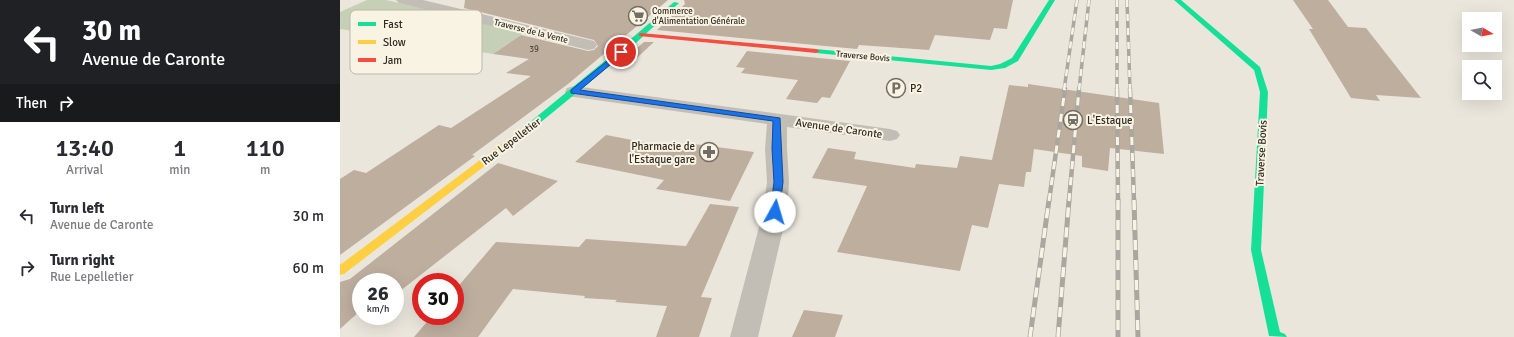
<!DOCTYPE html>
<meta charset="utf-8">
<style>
:root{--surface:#fff;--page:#f7f7f7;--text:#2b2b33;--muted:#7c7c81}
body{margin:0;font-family:Signika,sans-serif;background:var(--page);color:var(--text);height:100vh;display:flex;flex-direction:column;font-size:15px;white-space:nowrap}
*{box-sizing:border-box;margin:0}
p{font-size:13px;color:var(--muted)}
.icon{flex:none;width:22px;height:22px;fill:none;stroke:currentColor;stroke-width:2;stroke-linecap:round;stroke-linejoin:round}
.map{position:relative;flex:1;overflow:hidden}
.drawer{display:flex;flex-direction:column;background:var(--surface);width:340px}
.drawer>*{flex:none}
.hud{background:#202124;color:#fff;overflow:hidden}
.needle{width:26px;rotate:99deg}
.fabs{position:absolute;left:1122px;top:12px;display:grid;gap:8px}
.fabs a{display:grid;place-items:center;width:40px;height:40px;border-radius:0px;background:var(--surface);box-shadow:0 4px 16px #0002;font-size:20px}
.speed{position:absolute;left:12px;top:273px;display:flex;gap:8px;font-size:20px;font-weight:700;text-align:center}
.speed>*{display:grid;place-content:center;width:52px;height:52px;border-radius:50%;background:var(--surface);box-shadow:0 4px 16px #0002;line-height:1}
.speed small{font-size:10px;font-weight:400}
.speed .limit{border:6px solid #d22;background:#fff;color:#111}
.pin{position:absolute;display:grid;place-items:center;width:34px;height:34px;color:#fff;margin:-17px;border:2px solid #fff;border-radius:50%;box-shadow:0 1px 4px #0007}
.me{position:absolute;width:44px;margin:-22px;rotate:6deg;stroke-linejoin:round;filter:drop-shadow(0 0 3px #0008)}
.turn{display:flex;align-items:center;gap:14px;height:84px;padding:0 16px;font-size:18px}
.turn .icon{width:52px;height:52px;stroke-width:2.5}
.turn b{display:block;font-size:28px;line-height:34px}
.then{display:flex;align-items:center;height:38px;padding:0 16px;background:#0003;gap:8px;font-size:15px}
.eta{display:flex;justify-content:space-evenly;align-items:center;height:68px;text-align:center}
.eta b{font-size:24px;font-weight:600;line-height:28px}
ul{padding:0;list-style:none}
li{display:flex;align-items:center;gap:12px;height:52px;padding:0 16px}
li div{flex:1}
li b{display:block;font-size:15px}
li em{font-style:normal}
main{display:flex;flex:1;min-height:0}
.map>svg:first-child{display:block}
</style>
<main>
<section class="drawer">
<div class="hud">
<div class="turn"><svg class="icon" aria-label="left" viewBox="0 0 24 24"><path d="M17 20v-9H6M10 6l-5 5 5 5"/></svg><div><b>30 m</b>Avenue de Caronte</div></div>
<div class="then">Then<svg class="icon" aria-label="right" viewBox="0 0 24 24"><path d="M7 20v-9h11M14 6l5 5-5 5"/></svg></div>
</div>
<div class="eta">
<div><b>13:40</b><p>Arrival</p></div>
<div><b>1</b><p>min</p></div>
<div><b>110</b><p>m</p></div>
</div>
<ul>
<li><svg class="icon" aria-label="left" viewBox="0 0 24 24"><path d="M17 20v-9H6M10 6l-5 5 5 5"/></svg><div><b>Turn left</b><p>Avenue de Caronte</p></div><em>30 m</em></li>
<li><svg class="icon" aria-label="right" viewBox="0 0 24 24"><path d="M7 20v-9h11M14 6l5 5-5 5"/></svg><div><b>Turn right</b><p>Rue Lepelletier</p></div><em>60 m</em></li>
</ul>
</section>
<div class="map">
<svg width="1174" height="337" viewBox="0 0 1174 337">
<rect width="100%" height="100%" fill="#eae6dc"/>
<polygon fill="#c6d0b6" points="27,0 46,0 185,32 153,54 0,29 0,12"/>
<g fill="#bdae9e">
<polygon points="125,0 328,0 228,84 132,155 135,156 0,255 0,179 14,170 26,173 99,125 111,128 191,76 166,73 189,59 153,54 181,35 248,51 254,50 258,46 254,40 124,8"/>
<polygon points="344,0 673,0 667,29 654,28 650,40 595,35 589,50 519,45 517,49 317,30 345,4"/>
<polygon points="953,0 988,0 1008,27 1026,28 1081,98 1036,95 1040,101 1011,98 969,29 973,29"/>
<polygon points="304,42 314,42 288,66 278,64"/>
<polygon points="407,51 510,61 490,98 482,97 477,103 446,99 458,80 401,73 405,68 396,67"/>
<polygon points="688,84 819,103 824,154 770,148 768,171 742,167 742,156 694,149 691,172 686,172 684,187 659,184 648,228 632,225 620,271 497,252 527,186 472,178 488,148 516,152 514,159 575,168 576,164 617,168 620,156 652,160 669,85 688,87"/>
<polygon points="266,135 349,151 354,144 414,152 390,201 316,189 324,180 235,162"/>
<polygon points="158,163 218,181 173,216 166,208 55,295 55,278 51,282 21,282 21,310 0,329 0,282 10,279"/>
<polygon points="370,204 399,207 361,297 372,298 359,337 316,337 327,306 275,302 277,300 244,298 245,296 173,289 138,337 74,337 92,316 115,316 115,290 156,242 239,247 246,239 346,246"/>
<polygon points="464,310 503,315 495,337 452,337"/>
</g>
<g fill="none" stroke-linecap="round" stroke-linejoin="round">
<g fill="#c2beb6" fill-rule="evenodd">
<polygon points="56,0 83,0 254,41 257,45 254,49 248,50 59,3"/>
<polygon points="234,86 550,129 557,131 560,135 557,139 550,141 447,127 447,149 449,182 447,212 418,337 390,337 423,212 427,182 425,149 427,124 227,96 225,92 227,88"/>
</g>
<g fill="#16e098" fill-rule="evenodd">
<polygon points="709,0 715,0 678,61 665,68 651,70 476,53 472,51 476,49 651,66 660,64 672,58"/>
<polygon points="834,0 841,0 920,67 928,92 921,250 940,332 945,334 947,337 929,336 911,250 920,92 914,70"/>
<polygon points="334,2 339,3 284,54 190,131 184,131 183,129 184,127 278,50"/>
</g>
<polygon fill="#ffcf43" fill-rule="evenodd" points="187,126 190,127 191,129 190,131 4,274 0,275 0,265 184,127"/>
<polygon fill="#f24e42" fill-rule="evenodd" points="301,33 476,49 480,51 476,53 299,36 299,34"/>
<g stroke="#aaa6a0" stroke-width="3.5">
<g id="rail-far2">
<polyline points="777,0 777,90"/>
<polyline points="787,0 790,90"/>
<polyline points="724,90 737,0"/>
<polyline points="739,90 749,0"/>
</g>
</g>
<g stroke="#aaa6a0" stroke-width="4.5">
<g id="rail-far1">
<polyline points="777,89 778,201"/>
<polyline points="790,89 794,201"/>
<polyline points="709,201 725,89"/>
<polyline points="729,201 739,89"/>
</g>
</g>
<g stroke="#aaa6a0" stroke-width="5">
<g id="rail">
<polyline points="778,200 778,337"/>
<polyline points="794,200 798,337"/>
<polyline points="690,337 709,200"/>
<polyline points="718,337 729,200"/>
</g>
</g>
<use href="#rail-far2" stroke="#f8f3e2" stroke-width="2.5" stroke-dasharray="7" stroke-linecap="butt"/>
<use href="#rail-far1" stroke="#f8f3e2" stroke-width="3" stroke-dasharray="8" stroke-linecap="butt"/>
<use href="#rail" stroke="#f8f3e2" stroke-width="3.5" stroke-dasharray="10" stroke-linecap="butt"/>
</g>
<polygon fill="#1a73e8" stroke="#114b97" points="281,50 283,51 283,54 240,90 440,118 443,182 439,214 435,215 430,212 434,182 432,149 433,121 231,93 231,90"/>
<defs>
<g id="supermarket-ring" transform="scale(1)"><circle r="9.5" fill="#f8f3e2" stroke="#726d65" stroke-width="1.5"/><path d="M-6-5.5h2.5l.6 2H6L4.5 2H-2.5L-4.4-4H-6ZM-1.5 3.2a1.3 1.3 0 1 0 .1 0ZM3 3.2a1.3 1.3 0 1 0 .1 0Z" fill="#726d65"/></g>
<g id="parking-ring" transform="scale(1)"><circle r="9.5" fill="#f8f3e2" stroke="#726d65" stroke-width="1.5"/><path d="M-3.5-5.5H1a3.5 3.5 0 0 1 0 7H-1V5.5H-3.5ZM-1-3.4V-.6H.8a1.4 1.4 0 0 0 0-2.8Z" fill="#726d65"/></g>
<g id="station-ring" transform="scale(1)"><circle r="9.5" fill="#f8f3e2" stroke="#726d65" stroke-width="1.5"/><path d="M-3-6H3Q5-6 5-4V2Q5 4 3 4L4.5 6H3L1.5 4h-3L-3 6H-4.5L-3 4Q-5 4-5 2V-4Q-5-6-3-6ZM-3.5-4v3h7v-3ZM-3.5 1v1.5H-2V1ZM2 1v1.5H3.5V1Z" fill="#726d65"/></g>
<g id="pharmacy-ring" transform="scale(1)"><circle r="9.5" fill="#f8f3e2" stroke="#726d65" stroke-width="1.5"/><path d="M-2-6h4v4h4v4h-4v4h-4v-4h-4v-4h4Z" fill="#726d65"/></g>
</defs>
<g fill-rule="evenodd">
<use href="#supermarket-ring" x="298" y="16"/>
<use href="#parking-ring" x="556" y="88"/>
<use href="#station-ring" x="733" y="120"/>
<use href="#pharmacy-ring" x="369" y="152"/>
</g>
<g text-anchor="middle" stroke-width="4" stroke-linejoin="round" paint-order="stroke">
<g font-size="9" fill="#322c25" stroke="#f8f3e2" text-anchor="start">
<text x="312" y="14">Commerce<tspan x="312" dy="10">d'Alimentation Générale</tspan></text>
</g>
<g font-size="9" fill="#322c25" stroke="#f8f3e2">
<text transform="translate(191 31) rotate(14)" y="3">Traverse de la Vente</text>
<text transform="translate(523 56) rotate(5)" y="3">Traverse Bovis</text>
</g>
<g font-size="9" fill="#554c43">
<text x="194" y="52">39</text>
</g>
<g font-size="11" fill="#322c25" stroke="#f8f3e2" text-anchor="start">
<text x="570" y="92">P2</text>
<text x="747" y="124">L'Estaque</text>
<text x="355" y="150" text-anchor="end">Pharmacie de<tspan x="355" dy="13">l'Estaque gare</tspan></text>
</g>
<g font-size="11" fill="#322c25" stroke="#f8f3e2">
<text transform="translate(499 128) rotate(8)" y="4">Avenue de Caronte</text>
<text transform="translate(171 141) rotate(-37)" y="4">Rue Lepelletier</text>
<text transform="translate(921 153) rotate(-87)" y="4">Traverse Bovis</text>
</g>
</g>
<rect x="10" y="10" width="132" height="64" rx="6" fill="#f8f3e2" stroke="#bdb7a9" stroke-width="1"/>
<rect x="18" y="22" width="18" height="4" fill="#16e098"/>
<rect x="18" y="40" width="18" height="4" fill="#ffcf43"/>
<rect x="18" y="58" width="18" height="4" fill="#f24e42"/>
<g font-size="11" fill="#322c25">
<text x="43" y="28">Fast</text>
<text x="43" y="46">Slow</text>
<text x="43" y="64">Jam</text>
</g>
</svg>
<div class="fabs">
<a><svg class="needle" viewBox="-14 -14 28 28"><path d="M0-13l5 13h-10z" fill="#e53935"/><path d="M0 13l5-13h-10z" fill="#7c7c81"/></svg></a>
<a><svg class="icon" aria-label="search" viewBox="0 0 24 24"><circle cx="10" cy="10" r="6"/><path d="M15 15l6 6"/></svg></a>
</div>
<div class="speed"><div>26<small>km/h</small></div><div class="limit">30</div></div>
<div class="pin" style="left:281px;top:52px;background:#d93025"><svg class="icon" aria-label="arrive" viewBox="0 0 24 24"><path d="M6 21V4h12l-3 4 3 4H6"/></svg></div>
<svg class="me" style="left:435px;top:212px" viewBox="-20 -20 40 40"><circle r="19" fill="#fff"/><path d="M0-13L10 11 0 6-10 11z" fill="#1a73e8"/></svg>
</div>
</main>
